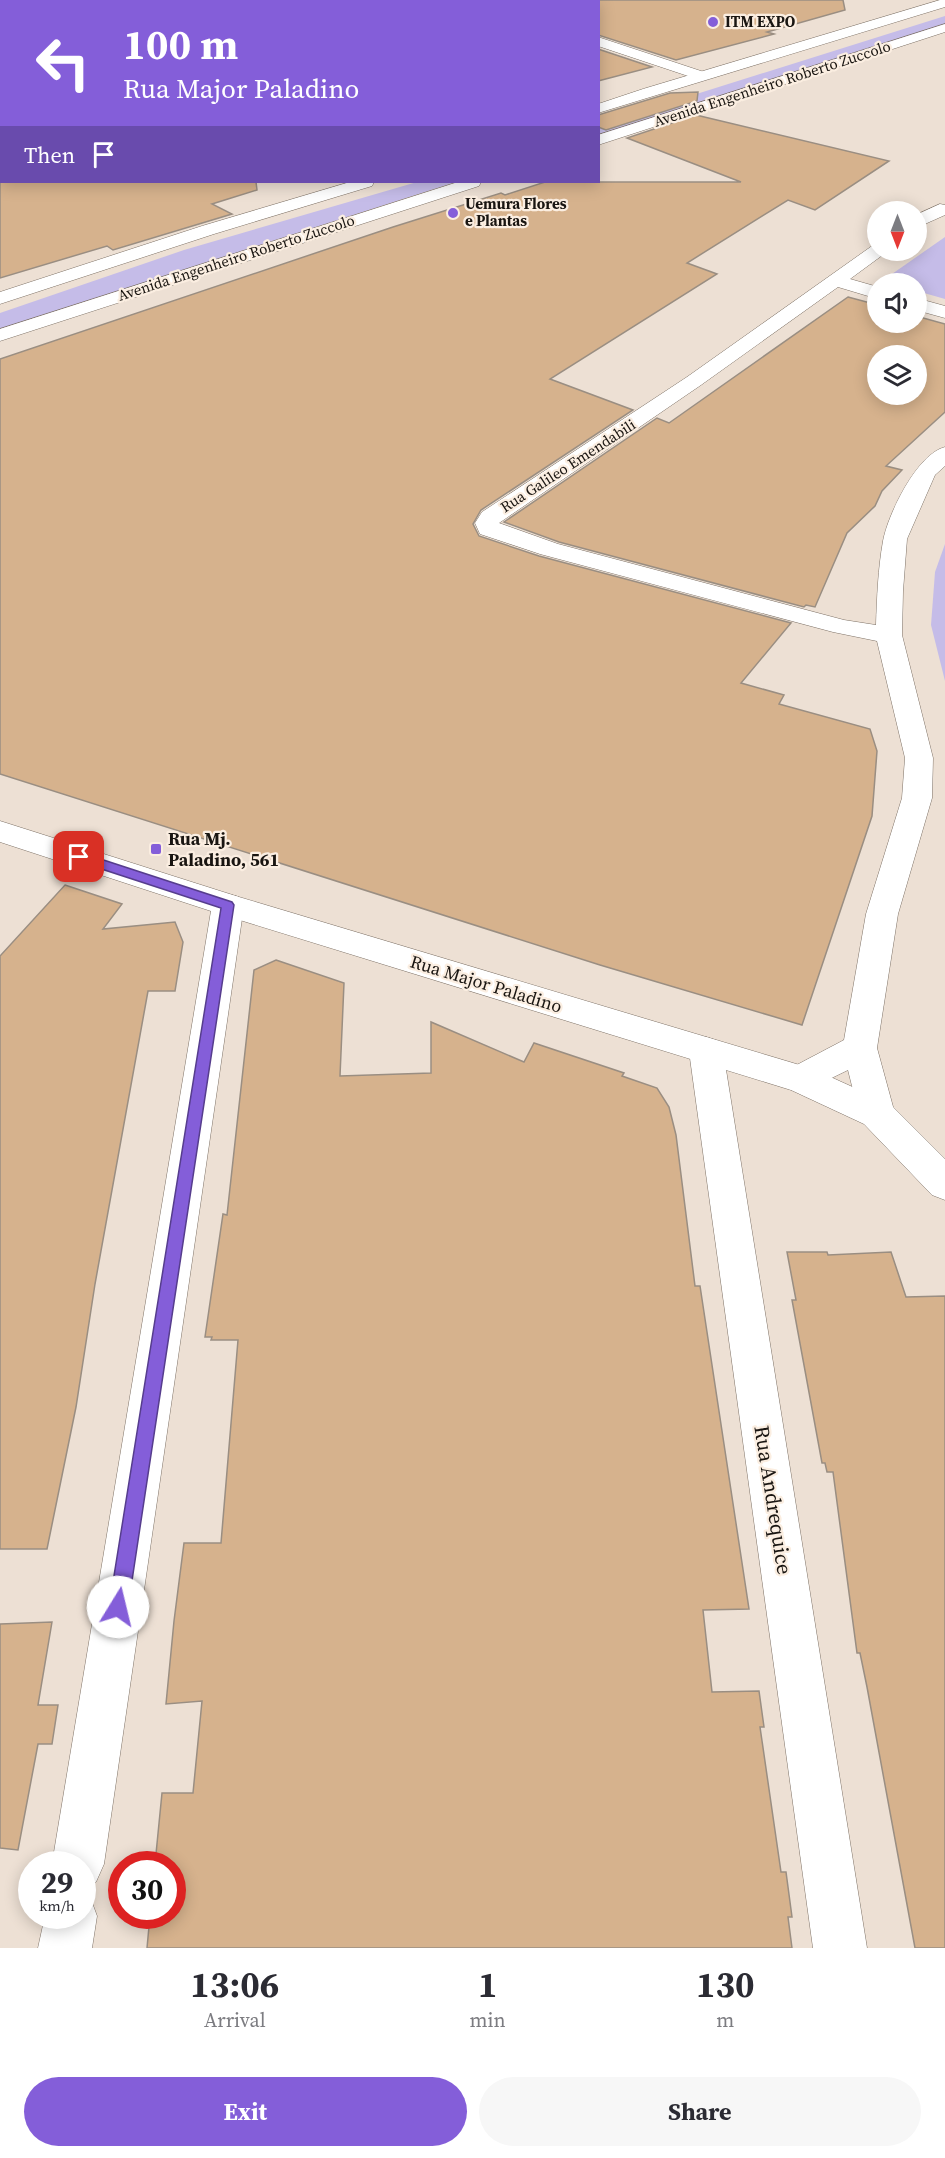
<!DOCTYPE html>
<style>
:root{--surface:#fff;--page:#f7f7f7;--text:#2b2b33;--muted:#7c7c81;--accent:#845ed9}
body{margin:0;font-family:"Source Serif 4",serif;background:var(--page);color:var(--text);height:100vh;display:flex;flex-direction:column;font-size:22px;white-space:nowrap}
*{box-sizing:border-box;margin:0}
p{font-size:20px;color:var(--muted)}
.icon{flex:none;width:33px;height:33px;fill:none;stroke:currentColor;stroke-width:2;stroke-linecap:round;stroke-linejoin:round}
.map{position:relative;height:1948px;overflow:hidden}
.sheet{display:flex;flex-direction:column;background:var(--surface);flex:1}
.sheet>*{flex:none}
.guide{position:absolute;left:0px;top:0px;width:600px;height:183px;box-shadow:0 3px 15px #0003;background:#845ed9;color:#fff;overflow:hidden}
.needle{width:39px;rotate:180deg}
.fabs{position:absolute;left:867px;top:201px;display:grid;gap:12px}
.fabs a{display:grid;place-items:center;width:60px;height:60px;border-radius:50%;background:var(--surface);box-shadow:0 3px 15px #0003;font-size:30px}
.speed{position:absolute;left:18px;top:1851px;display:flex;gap:12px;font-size:30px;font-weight:700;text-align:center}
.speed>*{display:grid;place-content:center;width:78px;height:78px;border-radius:50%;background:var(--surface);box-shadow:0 3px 15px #0003;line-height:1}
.speed small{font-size:15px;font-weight:400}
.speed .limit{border:9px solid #d22;background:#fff;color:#111}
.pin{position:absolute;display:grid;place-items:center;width:51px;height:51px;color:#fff;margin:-26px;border-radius:12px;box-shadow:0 3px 9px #0006}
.me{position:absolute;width:66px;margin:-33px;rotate:9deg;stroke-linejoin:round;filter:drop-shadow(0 0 4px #0008)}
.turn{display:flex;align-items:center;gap:21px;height:126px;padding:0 24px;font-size:27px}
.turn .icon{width:78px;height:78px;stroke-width:2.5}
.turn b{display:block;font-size:42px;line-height:51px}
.then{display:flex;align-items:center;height:57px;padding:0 24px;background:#0003;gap:12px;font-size:22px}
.eta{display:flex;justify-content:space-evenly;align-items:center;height:102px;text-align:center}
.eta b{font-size:36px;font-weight:700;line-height:42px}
.action{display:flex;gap:12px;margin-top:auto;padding:12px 24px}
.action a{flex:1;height:69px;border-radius:36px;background:var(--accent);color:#fff;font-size:24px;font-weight:700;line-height:69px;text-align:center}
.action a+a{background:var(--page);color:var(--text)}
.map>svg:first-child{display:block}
</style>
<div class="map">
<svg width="945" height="1948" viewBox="0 0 945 1948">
<rect width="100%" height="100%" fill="#ede0d4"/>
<g fill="#c5bce8">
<polygon points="945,16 945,25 599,136 598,125"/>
<polygon points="417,182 456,182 0,329 0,313 184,250"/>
<polygon points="945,237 945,299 917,291 916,284 890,283 882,281"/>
<polygon points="945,544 945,681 931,625 935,572"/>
</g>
<g fill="#d6b28d" stroke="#9a8e82" stroke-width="1.5" fill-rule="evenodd">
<polygon points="598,0 843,0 845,10 767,32 774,34 676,60 598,35"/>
<polygon points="598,49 652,67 598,81"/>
<polygon points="698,92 697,101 606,130 598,127 598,115 670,93"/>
<polygon points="696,115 889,161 815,210 788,200 687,263 717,274 550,379 633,410 481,510 473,524 479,536 539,556 791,623 741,683 784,695 779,704 870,729 877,751 872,816 802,1025 600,965 0,774 0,359 393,227 501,193 505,195 545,182 741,182 627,138"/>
<polygon points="0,182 256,182 257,190 212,204 232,214 113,250 107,246 0,278"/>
<path d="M848 297 878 305V322H916V316L945 324V412L886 466 902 470 882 491 875 506 847 533 815 607 806 605 804 607 559 542 504 522 657 418 669 423ZM878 356H916V394H878Z"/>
<polygon points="65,885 122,904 103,929 175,922 183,942 175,991 148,991 95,1284 76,1407 47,1549 0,1549 0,956"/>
<polygon points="276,960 344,983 340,1076 431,1073 431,1022 524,1062 534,1043 624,1073 622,1076 657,1088 669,1107 676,1135 695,1286 700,1286 749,1609 703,1610 712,1692 759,1691 764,1727 760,1727 781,1872 786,1872 792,1917 788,1917 792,1948 147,1948 150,1916 172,1916 172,1864 155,1864 162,1793 193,1793 202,1701 166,1704 174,1621 184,1543 221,1543 238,1340 211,1340 212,1337 205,1337 223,1214 227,1215 254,970"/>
<polygon points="787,1252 827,1252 828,1255 891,1252 906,1297 945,1296 945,1948 915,1948 867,1687 860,1653 857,1653 833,1472 827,1472 825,1463 822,1463 792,1300 796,1300"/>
<polygon points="52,1622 38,1705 58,1705 52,1744 38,1744 18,1850 0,1848 0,1624"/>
</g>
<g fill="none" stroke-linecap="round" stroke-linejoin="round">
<g stroke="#7e7267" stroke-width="1">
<g id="street">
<polygon points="156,0 174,0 155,2"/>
<polygon points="215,0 233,0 214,2"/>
<polygon points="472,0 487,0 488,2 473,2"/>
<polygon points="598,37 707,73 709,76 707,79 697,79 598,46"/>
<rect x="0" y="44" width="2" height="8"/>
<polygon points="940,204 945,205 945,215 916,228 916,215"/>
<path d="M878 245V250H887L884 254 850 279 878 287V299L838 287 701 385 499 523 558 544 844 620 876 625C877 597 878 569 883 541 888 514 917 454 945 447V466L935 475 907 539 903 591 902 635 933 758 932 798 898 914 877 1048 895 1114 890 1124 877 1129 864 1124 859 1114 848 1070 801 1093 789 1089 783 1079 789 1069 844 1040 866 914 902 798 905 758 877 641 833 632 540 554 480 534 475 523 482 512 687 377 872 246Z"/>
<polygon points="916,298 945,306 945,318 916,310"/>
<polygon points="228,894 239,897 244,905 104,1864 96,1882 82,1888 82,1864 52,1864 212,905 217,897"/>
<polygon points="706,1037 718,1041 723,1051 867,1948 813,1948 689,1051 694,1041"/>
<polygon points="82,1894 90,1897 97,1916 92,1948 38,1948 45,1916 82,1916"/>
</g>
</g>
<g stroke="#7e7267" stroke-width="1">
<g id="secondary">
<polygon points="940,0 945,0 945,7 598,113 598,104 643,89"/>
<polygon points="945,24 945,32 598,145 598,135"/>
<polygon points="350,182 374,182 372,186 214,234 0,304 0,292 202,226"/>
<polygon points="458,182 481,182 479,186 0,341 0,329"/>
<polygon points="0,821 239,897 813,1069 890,1104 945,1159 945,1200 932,1195 864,1124 791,1090 217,913 0,842"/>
</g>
</g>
<use href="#street" fill="#fff" fill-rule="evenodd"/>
<use href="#secondary" fill="#fff" fill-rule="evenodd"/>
</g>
<polygon fill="#845ed9" stroke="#563d8d" stroke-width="1.5" points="79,852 232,902 234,905 128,1607 125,1614 118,1617 112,1614 109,1607 221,908 74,860 72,857"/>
<g fill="#845ed9" stroke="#fbeee1" stroke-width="2">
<circle cx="713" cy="22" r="6"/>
<circle cx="453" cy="213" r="6"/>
<rect x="150" y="843" width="12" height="12" rx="3"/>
</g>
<g text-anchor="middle" stroke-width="4.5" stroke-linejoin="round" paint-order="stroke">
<g font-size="15" font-weight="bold" fill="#191511" stroke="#fbeee1" text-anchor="start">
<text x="725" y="27">ITM EXPO</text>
<text x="465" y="209">Uemura Flores<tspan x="465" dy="17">e Plantas</tspan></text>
</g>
<g font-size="15" fill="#191511" stroke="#fbeee1">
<text transform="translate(772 84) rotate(-18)" y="5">Avenida Engenheiro Roberto Zuccolo</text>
<text transform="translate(236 258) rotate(-18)" y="5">Avenida Engenheiro Roberto Zuccolo</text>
<text transform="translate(568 466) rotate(-33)" y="5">Rua Galileo Emendabili</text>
</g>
<g font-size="18" font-weight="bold" fill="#191511" stroke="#fbeee1" text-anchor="start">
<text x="168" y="845">Rua Mj.<tspan x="168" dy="21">Paladino, 561</tspan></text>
</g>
<g font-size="18" fill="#191511" stroke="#fbeee1">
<text transform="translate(486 984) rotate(17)" y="6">Rua Major Paladino</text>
</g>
<g font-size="21" fill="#191511" stroke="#fbeee1">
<text transform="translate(773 1500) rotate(81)" y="7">Rua Andrequice</text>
</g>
</g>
</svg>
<div class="fabs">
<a><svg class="needle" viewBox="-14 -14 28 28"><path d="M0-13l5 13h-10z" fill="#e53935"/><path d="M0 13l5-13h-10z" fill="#7c7c81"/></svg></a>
<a><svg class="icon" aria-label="sound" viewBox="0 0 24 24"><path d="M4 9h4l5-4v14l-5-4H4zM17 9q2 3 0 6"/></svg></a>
<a><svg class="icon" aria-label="layers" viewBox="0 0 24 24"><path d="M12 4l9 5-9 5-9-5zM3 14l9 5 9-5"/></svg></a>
</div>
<div class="speed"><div>29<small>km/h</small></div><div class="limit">30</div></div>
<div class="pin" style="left:79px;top:857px;background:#d93025"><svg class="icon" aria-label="arrive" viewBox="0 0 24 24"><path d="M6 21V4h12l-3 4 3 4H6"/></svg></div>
<svg class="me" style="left:118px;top:1607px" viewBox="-20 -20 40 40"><circle r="19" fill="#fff"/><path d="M0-13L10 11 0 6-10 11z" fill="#845ed9"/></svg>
<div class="guide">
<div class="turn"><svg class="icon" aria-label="left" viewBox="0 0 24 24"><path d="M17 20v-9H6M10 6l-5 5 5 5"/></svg><div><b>100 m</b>Rua Major Paladino</div></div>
<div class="then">Then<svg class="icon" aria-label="arrive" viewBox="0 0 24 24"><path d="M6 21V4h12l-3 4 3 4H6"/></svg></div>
</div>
</div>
<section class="sheet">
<div class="eta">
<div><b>13:06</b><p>Arrival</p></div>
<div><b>1</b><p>min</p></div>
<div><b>130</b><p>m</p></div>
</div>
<div class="action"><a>Exit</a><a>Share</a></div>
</section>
